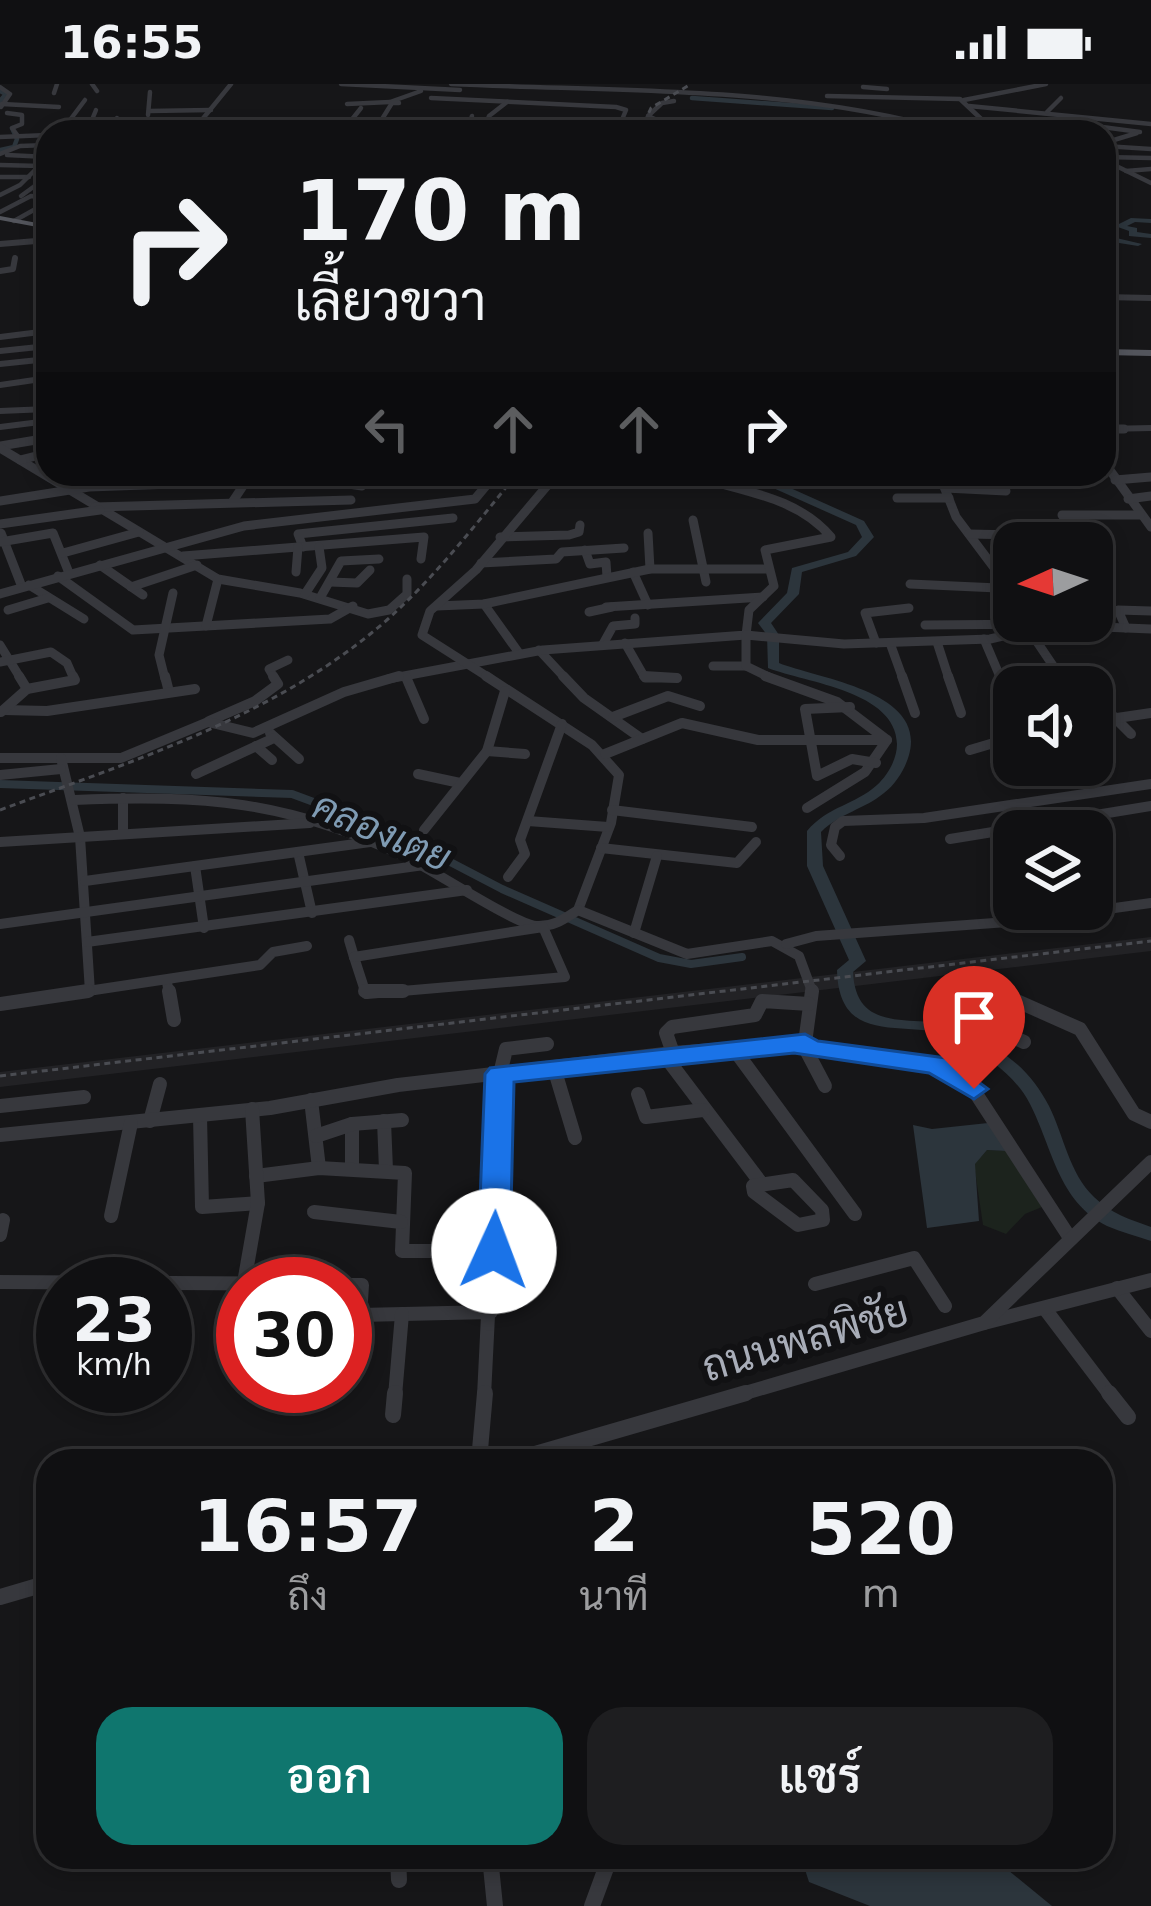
<!DOCTYPE html>
<html lang="th">
<meta charset="utf-8">
<style>
:root{--surface:#101012;--page:#1e1e20;--text:#f1f3f6;--muted:#9c9d9f;--line:#303032;--accent:#0f766e}
body{margin:0;font-family:"DejaVu Sans",Sarabun,sans-serif;background:var(--page);color:var(--text);height:100vh;display:flex;flex-direction:column;font-size:45px;white-space:nowrap}
*{box-sizing:border-box;margin:0}
p{font-size:39px;color:var(--muted)}
.icon{flex:none;width:66px;height:66px;fill:none;stroke:currentColor;stroke-width:2;stroke-linecap:round;stroke-linejoin:round}
.map{position:relative;flex:1;overflow:hidden}
.details{position:absolute;left:36px;top:1365px;width:1077px;height:420px;display:flex;flex-direction:column;background:var(--surface);border-radius:36px;box-shadow:0 6px 18px #0003,0 0 0 3px var(--line)}
.details>*{flex:none}
.top-card{position:absolute;left:36px;top:36px;width:1080px;height:366px;border-radius:36px;box-shadow:0 6px 18px #0003,0 0 0 3px var(--line);background:#101012;color:var(--text);overflow:hidden}
.needle{width:78px;rotate:267deg}
.fabs{position:absolute;left:993px;top:438px;display:grid;gap:24px}
.fabs a{display:grid;place-items:center;width:120px;height:120px;border-radius:24px;background:var(--surface);box-shadow:0 6px 18px #0003,0 0 0 3px var(--line);font-size:60px}
.speed{position:absolute;left:36px;top:1173px;display:flex;gap:24px;font-size:60px;font-weight:700;text-align:center}
.speed>*{display:grid;place-content:center;width:156px;height:156px;border-radius:50%;background:var(--surface);box-shadow:0 6px 18px #0003,0 0 0 3px var(--line);line-height:1}
.speed small{font-size:30px;font-weight:400}
.speed .limit{border:18px solid #d22;background:#fff;color:#111}
.pin{position:absolute;display:grid;place-items:center;width:102px;height:102px;color:#fff;margin:-123px -51px;border-radius:50% 50% 50% 0;rotate:-45deg;box-shadow:0 0 12px #0007}
.pin .icon{rotate:45deg}
.me{position:absolute;width:132px;margin:-66px;rotate:2deg;stroke-linejoin:round;filter:drop-shadow(0 0 9px #0008)}
.turn{display:flex;align-items:center;gap:42px;height:252px;padding:0 60px;font-size:54px}
.turn .icon{width:156px;height:156px;stroke-width:2.5}
.turn b{display:block;font-size:84px;line-height:102px}
.lanes{display:flex;align-items:center;height:114px;padding:0 60px;background:#0003;justify-content:center;gap:60px;direction:ltr}
.lanes .off{opacity:.35}
.eta{display:flex;justify-content:space-evenly;align-items:center;height:204px;text-align:center}
.eta b{font-size:72px;font-weight:600;line-height:84px}
.cta{display:flex;gap:24px;margin-top:auto;padding:24px 60px}
.cta a{flex:1;height:138px;border-radius:36px;background:var(--accent);color:#fff;font-size:48px;font-weight:600;line-height:138px;text-align:center}
.cta a+a{background:var(--page);color:var(--text)}
.status{display:flex;justify-content:space-between;align-items:center;height:84px;padding:0 60px;background:var(--surface);direction:ltr}
.status svg{height:33px;fill:currentColor}
.map>svg:first-child{display:block}
</style>
<div class="status"><b>16:55</b><svg viewBox="0 0 49 12"><path d="M0 12V9h3v3zM5 12V6h3v6zM10 12V3h3v9zM15 12V0h3v12zM26 1h20v11H26zM47 4h2v5h-2z"/></svg></div>
<div class="map">
<svg width="1151" height="1822" viewBox="0 0 1151 1822">
<rect width="100%" height="100%" fill="#161618"/>
<polygon fill="#222225" points="1151,853 1151,867 0,1003 0,988"/>
<polygon fill="#1c231d" points="987,1066 1006,1067 1042,1123 1025,1130 1006,1150 983,1141 974,1080"/>
<g fill="#2c353c">
<polygon points="673,40 844,40 837,48 676,48"/>
<polygon points="988,1039 1006,1067 987,1066 975,1080 979,1137 927,1144 913,1041 932,1045"/>
<polygon points="801,1773 992,1773 1052,1822 870,1822 809,1798"/>
</g>
<g fill="none" stroke-linecap="round" stroke-linejoin="round">
<g stroke="#2c353c" stroke-width="4.5">
<polyline points="0,7 6,10 0,17"/>
<polyline points="692,14 832,24"/>
<polyline points="902,37 937,48"/>
<polyline points="0,66 14,63 17,55 12,44"/>
</g>
<polyline stroke="#2c353c" stroke-width="8" points="0,700 292,710 389,746 502,805 659,874 691,880 742,873"/>
<g fill="#2c353c" fill-rule="evenodd">
<polygon points="1131,134 1151,135 1151,139 1135,138 1127,142 1137,144 1137,148 1151,150 1151,154 1129,152 1129,147 1115,142"/>
<polygon points="1112,153 1142,160 1138,162 1113,158 1104,160 1104,155"/>
<path d="M707 390H724L753 398H777L864 437 874 453 856 472 802 488 799 510 771 539 779 551V579C819 595 927 607 909 671 905 685 896 700 884 709 865 725 840 729 821 748L823 782 866 877 853 888C856 953 916 929 961 943 979 948 994 961 1008 973 1026 986 1039 1003 1049 1022 1064 1052 1069 1089 1094 1113 1110 1129 1131 1136 1151 1143V1157C1137 1152 1121 1148 1107 1142 1058 1117 1053 1065 1030 1020 1022 1004 1009 991 994 979 983 970 970 959 956 953 907 934 839 965 837 886L849 876 807 782V747C828 722 855 721 877 701 888 691 897 675 897 660 896 607 807 599 768 584L767 551 758 539 787 509 792 484 848 468 862 453 856 441 771 403 753 404Z"/>
</g>
<g stroke="#37383d" stroke-width="4.5">
<polyline points="92,0 97,7"/>
<polyline points="341,0 460,6"/>
<path d="M451 0C617 8 792 1 953 48"/>
<polyline points="0,3 10,10 1,23"/>
<polyline points="863,3 887,5"/>
<polyline points="54,9 57,0"/>
<polyline points="827,12 960,15 995,48"/>
<polyline points="431,14 616,23 626,26 617,48"/>
<polyline points="964,16 1046,0"/>
<polyline points="2,20 59,23"/>
<polyline points="347,20 390,18 421,7"/>
<polyline points="969,22 1151,40"/>
<polyline points="149,27 211,26"/>
<polyline points="1047,28 1061,14"/>
<polyline points="7,29 22,31 22,40 12,44 18,52"/>
<polyline points="148,31 150,8"/>
<polyline points="1087,41 1140,48"/>
<polyline points="197,42 254,41"/>
<polyline points="948,43 990,42"/>
<polyline points="1070,43 1079,48"/>
<polyline points="61,48 85,16"/>
<polyline points="87,48 96,26"/>
<polyline points="110,48 117,34"/>
<polyline points="170,48 192,48"/>
<polyline points="192,48 231,0"/>
<polyline points="342,48 361,24"/>
<polyline points="374,48 392,19 399,19"/>
<polyline points="467,48 472,32"/>
<polyline points="483,48 489,32 507,18"/>
<polyline points="665,48 664,39 648,32 662,19 674,17"/>
<polyline points="0,53 48,51"/>
<polyline points="1104,59 1137,49"/>
<polyline points="1104,62 1151,65"/>
<polyline points="0,70 20,62 48,61"/>
<polyline points="7,71 48,73"/>
<polyline points="1105,73 1151,74"/>
<polyline points="1104,76 1151,99"/>
<polyline points="0,81 41,82"/>
<polyline points="1126,87 1151,85"/>
<polyline points="0,93 29,93"/>
<polyline points="0,111 20,101 48,73"/>
<polyline points="21,112 47,93"/>
<polyline points="0,128 31,112 48,114"/>
<polyline points="14,137 48,118"/>
</g>
<g stroke="#37383d" stroke-width="6">
<polyline points="0,160 48,156"/>
<polyline points="0,187 13,185 15,174"/>
<polyline points="1104,213 1151,214"/>
<polyline points="0,253 48,247"/>
<polyline points="0,267 48,262"/>
<polyline points="0,280 48,275"/>
<polyline points="0,301 48,294"/>
<polyline points="0,327 48,325"/>
<polyline points="0,343 48,337"/>
<polyline points="1104,345 1151,344"/>
</g>
<g stroke="#37383d" stroke-width="9">
<polyline points="1104,345 1124,345"/>
<polyline points="0,362 48,354"/>
<polyline points="0,364 218,495 300,509 368,530 389,526 407,510 407,495"/>
<polyline points="20,376 48,369"/>
<polyline points="1104,378 1151,443"/>
<polyline points="281,390 362,402"/>
<polyline points="859,390 942,396"/>
<polyline points="939,390 956,433 995,485 1005,538"/>
<polyline points="1115,396 1151,393"/>
<polyline points="945,404 1006,407"/>
<polyline points="897,414 949,414"/>
<polyline points="1128,415 1151,412"/>
<polyline points="0,417 89,403 173,400"/>
<polyline points="233,417 251,390"/>
<polyline points="95,423 351,416"/>
<polyline points="1062,431 1140,431"/>
<polyline points="693,436 706,498"/>
<polyline points="0,440 100,426"/>
<polyline points="1,449 22,503"/>
<polyline points="648,449 650,485"/>
<polyline points="969,450 1023,451"/>
<polyline points="500,453 569,451 579,448 580,441"/>
<polyline points="0,458 53,449 69,489"/>
<polyline points="303,463 298,450 453,434"/>
<polyline points="585,466 590,480 606,478 607,493"/>
<polyline points="63,469 139,448"/>
<polyline points="183,472 424,453 421,475"/>
<polyline points="481,479 556,475 562,468 624,464"/>
<polyline points="100,481 143,511"/>
<polyline points="296,488 298,463"/>
<polyline points="633,488 648,521"/>
<polyline points="58,492 133,546 330,535 353,522"/>
<polyline points="330,498 357,499 370,486"/>
<polyline points="910,500 998,504"/>
<polyline points="29,501 84,535"/>
<polyline points="131,503 197,481"/>
<polyline points="0,510 244,442 475,415 490,397 486,390"/>
<polyline points="305,510 322,484 319,463"/>
<polyline points="320,514 341,477 379,475"/>
<polyline points="484,520 519,569"/>
<polyline points="437,522 484,520 650,485 768,485"/>
<polyline points="606,523 763,513"/>
<polyline points="8,526 48,514"/>
<polyline points="589,528 612,523"/>
<polyline points="925,541 1039,540"/>
<polyline points="206,542 218,495"/>
<polyline points="1126,544 1118,526 1151,527"/>
<polyline points="1029,546 1062,595"/>
<polyline points="984,555 1001,595"/>
<polyline points="937,558 949,595"/>
<polyline points="625,559 645,594 677,594"/>
<polyline points="876,559 865,529 909,524"/>
<polyline points="890,559 903,595"/>
<polyline points="603,560 613,542 635,540 635,534"/>
<polyline points="0,561 21,595"/>
<polyline points="539,566 566,595"/>
<polyline points="0,578 51,568 67,579 74,595"/>
<polyline points="713,582 746,582"/>
<polyline points="165,595 159,571 173,509"/>
<polyline points="275,595 269,585 288,576"/>
<path d="M388 595 543 566 746 551 749 526 774 502 765 466 831 453C796 411 737 407 688 390"/>
<polyline points="491,595 422,551 430,527 476,486 557,390"/>
<polyline points="773,595 746,582 746,551 844,560 990,555 1052,541 1151,545"/>
</g>
<g stroke="#37383d" stroke-width="10">
<polyline points="165,592 169,608"/>
<polyline points="486,592 592,661 619,691 611,739 578,826"/>
<polyline points="563,592 584,614 642,655"/>
<polyline points="644,592 677,594"/>
<polyline points="765,592 837,618 887,656 865,688 807,724"/>
<polyline points="902,592 915,629"/>
<polyline points="948,592 961,629"/>
<polyline points="1000,592 1014,625"/>
<polyline points="1060,592 1068,603"/>
<polyline points="406,593 424,635"/>
<polyline points="27,605 75,596 73,592"/>
<polyline points="1103,622 1131,650"/>
<polyline points="850,623 805,625 817,692 852,675 876,679"/>
<polyline points="4,626 47,627 195,605"/>
<polyline points="1,628 27,605 19,592"/>
<polyline points="613,633 668,612 700,622"/>
<polyline points="1117,634 1151,629"/>
<polyline points="209,637 255,617 278,600 273,592"/>
<polyline points="270,649 299,675"/>
<polyline points="256,662 272,676"/>
<polyline points="970,666 1014,653"/>
<polyline points="487,667 525,670"/>
<polyline points="605,670 682,639 758,656 887,656"/>
<polyline points="0,674 121,674 208,638 253,649 344,608 399,592"/>
<polyline points="61,674 80,753 90,908"/>
<polyline points="196,690 274,654"/>
<polyline points="418,690 460,699"/>
<polyline points="0,691 61,685"/>
<polyline points="123,714 123,750"/>
<path d="M74 716C204 711 286 716 406 773 433 786 515 840 536 842 554 843 564 835 578 826L687 870 772 857 799 872 813 910"/>
<polyline points="612,726 752,743"/>
<polyline points="528,737 608,743"/>
<polyline points="424,746 487,667 505,607"/>
<polyline points="950,755 1151,722"/>
<polyline points="0,758 310,739"/>
<polyline points="601,764 737,779 756,758"/>
<polyline points="298,768 312,829"/>
<polyline points="840,772 831,761 835,743 843,737 924,734 1151,700"/>
<polyline points="195,782 204,844"/>
<polyline points="508,793 525,770 520,756 562,640"/>
<polyline points="85,797 370,758"/>
<polyline points="0,840 424,781"/>
<polyline points="634,849 657,772"/>
<polyline points="349,856 354,873"/>
<polyline points="87,858 467,806"/>
<polyline points="786,860 816,852 1021,837 1151,819"/>
<polyline points="354,873 366,910"/>
<polyline points="354,873 543,843 565,893 367,910"/>
<polyline points="167,898 169,910"/>
<polyline points="68,910 260,881 273,868 307,862"/>
</g>
<g stroke="#37383d" stroke-width="14">
<polyline points="169,907 174,936"/>
<polyline points="365,907 403,907"/>
<polyline points="0,920 88,907"/>
<polyline points="1024,958 977,937 1001,910 1080,945 1134,1030 1151,1038"/>
<polyline points="805,959 812,907"/>
<polyline points="805,964 825,1002"/>
<polyline points="734,965 855,1130"/>
<polyline points="673,969 666,949 672,943 755,931 762,917 809,920"/>
<polyline points="665,972 761,1099"/>
<polyline points="554,984 575,1054"/>
<polyline points="638,1010 646,1033 703,1026"/>
<polyline points="311,1016 319,1084"/>
<polyline points="0,1022 84,1013"/>
<polyline points="200,1032 202,1123 258,1119"/>
<polyline points="150,1037 160,1000"/>
<polyline points="384,1037 386,1086"/>
<polyline points="352,1040 352,1084"/>
<polyline points="0,1051 270,1024 398,1001 673,969 805,959 805,964 936,981 973,1005 1070,1154"/>
<polyline points="316,1052 352,1040 402,1036"/>
<polyline points="256,1092 319,1084 405,1089 402,1167 494,1167"/>
<polygon points="793,1096 822,1126 823,1136 798,1141 754,1108 753,1102"/>
<polyline points="314,1128 401,1138"/>
<polyline points="111,1132 131,1039"/>
<polyline points="0,1151 3,1136"/>
<polyline points="0,1198 328,1200"/>
<polyline points="244,1199 258,1119 252,1025"/>
<polyline points="815,1200 914,1174 945,1222"/>
<polyline points="345,1201 362,1201 360,1231 491,1228"/>
<polyline points="1117,1204 1151,1247"/>
<polyline points="1045,1225 1111,1312"/>
<polyline points="984,1239 1151,1196"/>
<polyline points="395,1312 402,1230"/>
<polyline points="484,1312 500,990 506,965 547,960"/>
<polyline points="735,1312 984,1239 1151,1078"/>
</g>
<g stroke="#37383d" stroke-width="16">
<polyline points="1109,1309 1128,1333"/>
<polyline points="393,1331 395,1309"/>
<polyline points="479,1377 485,1309"/>
<polyline points="511,1377 746,1309"/>
<polyline points="0,1513 48,1499"/>
<polyline points="398,1773 399,1796"/>
<polyline points="490,1773 495,1822"/>
<polyline points="592,1822 610,1773"/>
</g>
<g fill="#53555c" fill-rule="evenodd">
<polygon points="0,132 48,141 48,145 0,136"/>
<polygon points="1104,265 1151,266 1151,272 1104,271"/>
</g>
<g stroke="#4a4c52" stroke-width="3" stroke-dasharray="6 4.5" stroke-linecap="butt">
<polyline points="640,48 651,24 691,0"/>
<path d="M0 726C135 676 278 632 388 535 436 492 476 440 517 390"/>
<polyline points="0,992 1151,857"/>
</g>
</g>
<polygon fill="#1a73e8" stroke="#114b97" stroke-width="3" points="805,950 818,957 946,974 988,1005 974,1015 929,989 794,969 514,998 510,1167 505,1175 483,1175 478,1167 485,990 490,984"/>
<g text-anchor="middle" stroke-width="12" stroke-linejoin="round" paint-order="stroke">
<g font-size="39" font-style="italic" fill="#7f9bb3" stroke="#111113">
<text transform="translate(382 747) rotate(23)" y="14">คลองเตย</text>
</g>
<g font-size="42" fill="#a8adb8" stroke="#111113">
<text transform="translate(805 1254) rotate(-16)" y="15">ถนนพลพิชัย</text>
</g>
</g>
</svg>
<div class="fabs">
<a><svg class="needle" viewBox="-14 -14 28 28"><path d="M0-13l5 13h-10z" fill="#e53935"/><path d="M0 13l5-13h-10z" fill="#9c9d9f"/></svg></a>
<a><svg class="icon" aria-label="sound" viewBox="0 0 24 24"><path d="M4 9h4l5-4v14l-5-4H4zM17 9q2 3 0 6"/></svg></a>
<a><svg class="icon" aria-label="layers" viewBox="0 0 24 24"><path d="M12 4l9 5-9 5-9-5zM3 14l9 5 9-5"/></svg></a>
</div>
<div class="speed"><div>23<small>km/h</small></div><div class="limit">30</div></div>
<div class="pin" style="left:974px;top:1005px;background:#d93025"><svg class="icon" aria-label="arrive" viewBox="0 0 24 24"><path d="M6 21V4h12l-3 4 3 4H6"/></svg></div>
<svg class="me" style="left:494px;top:1167px" viewBox="-20 -20 40 40"><circle r="19" fill="#fff"/><path d="M0-13L10 11 0 6-10 11z" fill="#1a73e8"/></svg>
<div class="top-card">
<div class="turn"><svg class="icon" aria-label="right" viewBox="0 0 24 24"><path d="M7 20v-9h11M14 6l5 5-5 5"/></svg><div><b>170 m</b>เลี้ยวขวา</div></div>
<div class="lanes"><svg class="icon off" aria-label="left" viewBox="0 0 24 24"><path d="M17 20v-9H6M10 6l-5 5 5 5"/></svg><svg class="icon off" aria-label="ahead" viewBox="0 0 24 24"><path d="M12 20V5M6 11l6-6 6 6"/></svg><svg class="icon off" aria-label="ahead" viewBox="0 0 24 24"><path d="M12 20V5M6 11l6-6 6 6"/></svg><svg class="icon" aria-label="right" viewBox="0 0 24 24"><path d="M7 20v-9h11M14 6l5 5-5 5"/></svg></div>
</div>
<section class="details">
<div class="eta">
<div><b>16:57</b><p>ถึง</p></div>
<div><b>2</b><p>นาที</p></div>
<div><b>520</b><p>m</p></div>
</div>
<div class="cta"><a>ออก</a><a>แชร์</a></div>
</section>
</div>
